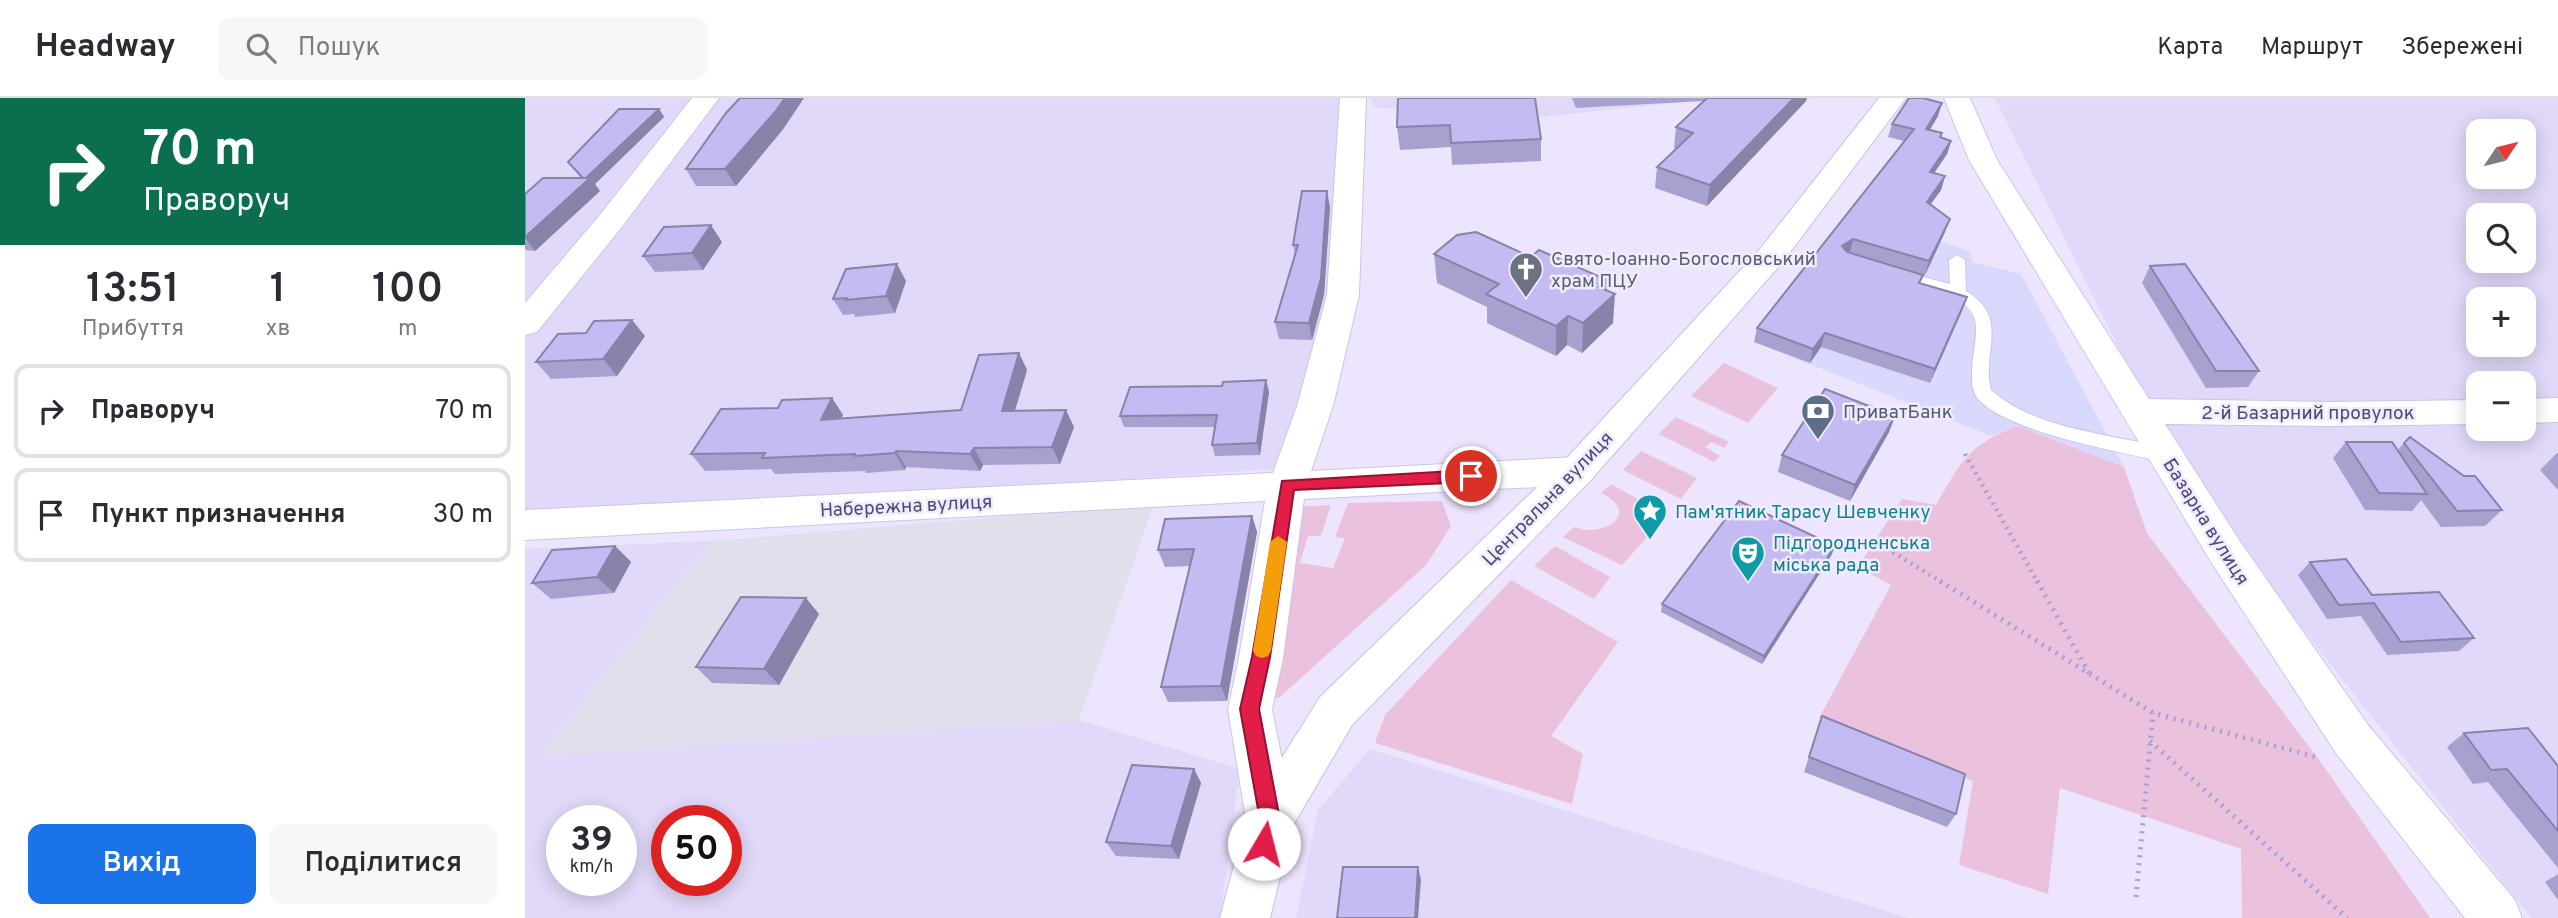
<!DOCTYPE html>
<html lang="uk">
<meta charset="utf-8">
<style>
:root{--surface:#fff;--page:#f7f7f7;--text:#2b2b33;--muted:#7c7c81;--line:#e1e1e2;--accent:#1a73e8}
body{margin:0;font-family:Overpass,sans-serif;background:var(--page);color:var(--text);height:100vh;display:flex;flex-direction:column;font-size:26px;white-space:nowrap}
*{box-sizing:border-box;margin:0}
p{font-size:23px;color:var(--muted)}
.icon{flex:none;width:38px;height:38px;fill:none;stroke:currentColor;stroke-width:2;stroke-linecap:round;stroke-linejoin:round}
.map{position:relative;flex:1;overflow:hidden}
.panel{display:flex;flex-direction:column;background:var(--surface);width:525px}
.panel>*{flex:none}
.top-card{background:#0b6e4f;color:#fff;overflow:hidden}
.needle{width:46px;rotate:55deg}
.tools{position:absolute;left:1941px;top:21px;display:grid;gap:14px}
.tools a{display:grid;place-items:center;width:70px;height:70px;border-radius:14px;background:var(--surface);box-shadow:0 4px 18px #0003;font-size:35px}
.speed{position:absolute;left:21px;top:707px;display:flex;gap:14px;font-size:35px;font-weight:700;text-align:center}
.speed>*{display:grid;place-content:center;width:91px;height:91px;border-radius:50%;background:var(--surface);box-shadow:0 4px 18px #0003;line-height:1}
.speed small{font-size:18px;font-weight:400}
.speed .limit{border:10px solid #d22;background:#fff;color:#111}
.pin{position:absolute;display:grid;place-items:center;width:60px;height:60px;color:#fff;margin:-30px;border:4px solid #fff;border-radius:50%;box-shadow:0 2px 7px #0007}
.me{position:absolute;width:77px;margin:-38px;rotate:8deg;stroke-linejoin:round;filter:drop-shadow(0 0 5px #0008)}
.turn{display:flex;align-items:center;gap:24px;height:147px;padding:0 28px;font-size:32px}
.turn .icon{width:91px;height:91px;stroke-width:2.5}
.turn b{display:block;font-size:49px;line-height:60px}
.eta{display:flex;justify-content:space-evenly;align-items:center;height:119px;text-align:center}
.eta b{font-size:42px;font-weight:600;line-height:49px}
.action{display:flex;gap:14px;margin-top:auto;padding:14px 28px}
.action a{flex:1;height:80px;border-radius:14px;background:var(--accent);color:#fff;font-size:28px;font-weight:600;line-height:80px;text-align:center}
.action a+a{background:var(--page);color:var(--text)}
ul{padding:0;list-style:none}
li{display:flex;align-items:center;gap:21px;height:94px;margin:0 14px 10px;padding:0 14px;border:4px solid var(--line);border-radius:14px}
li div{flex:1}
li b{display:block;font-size:26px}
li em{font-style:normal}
header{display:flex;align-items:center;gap:42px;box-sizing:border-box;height:98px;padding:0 35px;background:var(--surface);border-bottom:2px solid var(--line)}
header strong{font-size:33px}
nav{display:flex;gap:38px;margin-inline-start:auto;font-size:24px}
.search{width:490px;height:63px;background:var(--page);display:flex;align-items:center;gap:18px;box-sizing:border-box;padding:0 24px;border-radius:14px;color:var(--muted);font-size:26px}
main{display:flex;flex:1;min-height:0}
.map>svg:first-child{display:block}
</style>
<header>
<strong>Headway</strong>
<div class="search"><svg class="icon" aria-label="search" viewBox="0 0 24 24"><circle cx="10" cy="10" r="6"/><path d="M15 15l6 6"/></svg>Пошук</div>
<nav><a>Карта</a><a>Маршрут</a><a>Збережені</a></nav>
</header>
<main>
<section class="panel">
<div class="top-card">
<div class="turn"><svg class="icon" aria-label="right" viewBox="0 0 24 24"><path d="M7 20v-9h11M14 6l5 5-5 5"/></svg><div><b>70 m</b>Праворуч</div></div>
</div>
<div class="eta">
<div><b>13:51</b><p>Прибуття</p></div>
<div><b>1</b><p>хв</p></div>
<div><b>100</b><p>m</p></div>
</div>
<ul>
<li><svg class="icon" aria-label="right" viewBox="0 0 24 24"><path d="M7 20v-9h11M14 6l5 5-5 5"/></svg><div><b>Праворуч</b></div><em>70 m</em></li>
<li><svg class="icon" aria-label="arrive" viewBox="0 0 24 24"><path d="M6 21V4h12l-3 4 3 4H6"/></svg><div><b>Пункт призначення</b></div><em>30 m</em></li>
</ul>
<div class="action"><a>Вихід</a><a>Поділитися</a></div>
</section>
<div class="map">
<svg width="2033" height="820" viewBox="0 0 2033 820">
<rect width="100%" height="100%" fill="#ede4fd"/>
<g fill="#e2d8f9" fill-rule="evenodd">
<polygon points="0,0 822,0 822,151 765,370 111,415 0,415"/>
<polygon points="847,0 1195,0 986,22 849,9"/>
<path d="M1470 0H2033V820H2006L1752 499 1602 267ZM1953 33H1998V79H1953ZM1953 117H1998V163H1953ZM1953 201H1998V247H1953ZM1953 285H1998V331H1953Z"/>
<path d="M186 443 15 657 554 622 715 671 695 820H0V451ZM37 723H96V782H37ZM142 723H201V782H142Z"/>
<polygon points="845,651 1383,820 771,820 793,712"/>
</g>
<polygon fill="#d9d8fd" points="1416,144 1444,153 1447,164 1496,176 1599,369 1493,328 1466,338 1229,244 1305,149 1403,169"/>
<polygon fill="#e2dfec" points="629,406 554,622 14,658 186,443"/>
<g fill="#eac2dd">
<polygon points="1199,265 1253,290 1223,325 1166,298"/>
<polygon points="1151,319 1204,344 1199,350 1186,344 1180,349 1195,358 1189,364 1134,336"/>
<path d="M1493 328 1599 369 1622 435 1792 659 1905 820H1717L1716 751 1535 690 1523 796 1434 767 1448 683 1294 620 1366 487 1333 469 1377 401 1411 407C1437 363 1442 347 1493 328Z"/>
<polygon points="1116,353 1172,380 1156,401 1098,372"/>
<path d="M1086 386 1142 417 1097 467 1038 439 1049 429C1083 441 1115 413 1076 395Z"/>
<polygon points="917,403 926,428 901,467 755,599 732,606 769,409 806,407 796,438 783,438 775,465 808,470 820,440 810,439 823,405"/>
<polygon points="1030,448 1085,479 1069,501 1009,468"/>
<polygon points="986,482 1093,544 1026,638 1058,656 1047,706 850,645 860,617"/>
</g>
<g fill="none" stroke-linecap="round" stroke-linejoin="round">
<g stroke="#ccc4e6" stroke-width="2">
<path id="lane" d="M1432 157 1440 162 1441 193C1486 220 1456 253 1466 292 1514 334 1588 335 1647 352L1649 357 1647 362 1640 364C1596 354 1482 334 1453 301 1446 292 1447 281 1447 270 1448 255 1453 237 1450 222 1443 194 1390 186 1366 180L1364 177 1372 172 1425 186 1424 162Z"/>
</g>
<g stroke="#ccc4e6" stroke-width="2">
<g id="street">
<polygon points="167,0 194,0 96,130 12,234 0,237 0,205 74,118"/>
<polygon points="815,0 841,0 834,197 808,308 786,373 1052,359 1065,363 1071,373 1065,383 1052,387 779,401 758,560 747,611 769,722 762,738 745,745 728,738 721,722 703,611 714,560 740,403 0,442 0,412 748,375 772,308 802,197"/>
<polygon points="1419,0 1445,0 1472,62 1624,301 1804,304 1953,302 1953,326 1804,328 1640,326 1714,442 1843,627 1990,802 1997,820 1940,820 1811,655 1686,464 1444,62"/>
<polygon points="2033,300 2033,324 1998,325 1998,301"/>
</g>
</g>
<g stroke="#c8bfe8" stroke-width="2">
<polygon id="secondary" points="1354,0 1381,0 1257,165 1065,383 827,627 767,729 745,820 695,820 721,722 728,706 795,599 1039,363 1235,151"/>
</g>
<g stroke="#a69ed7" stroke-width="4.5" stroke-dasharray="2 5" stroke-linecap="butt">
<polyline points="1440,356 1513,485"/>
<polyline points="1350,443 1418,485"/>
</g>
<g stroke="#a69ed7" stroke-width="5" stroke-dasharray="2 6" stroke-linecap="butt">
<polyline points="1415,483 1628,615 1791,659"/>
<polyline points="1512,483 1564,575"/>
<polyline points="1625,643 1822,820"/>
<polyline points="1611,799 1628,615"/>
</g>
<use href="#lane" fill="#fff" fill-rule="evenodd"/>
<use href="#street" fill="#fff" fill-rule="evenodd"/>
<use href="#secondary" fill="#fff" fill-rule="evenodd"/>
</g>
<g fill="#a8a1d0">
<polygon points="873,0 1016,41 1016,63 927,67 926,49 875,52 872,29"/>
<polygon points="1047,0 1282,0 1281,3 1182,108 1130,90 1132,69 1151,51 1149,50 1151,29 1178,3 1051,10"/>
<polygon points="134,11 139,19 70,86 75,93 10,153 0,152 0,96 56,80 43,64"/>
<polygon points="1413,18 1405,32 1416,40 1426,43 1422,56 1409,75 1420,78 1416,92 1405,106 1420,134 1400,177 1324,155 1395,185 1442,199 1437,213 1405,285 1296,249 1285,265 1229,244 1232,230 1379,43 1363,39 1367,26"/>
<polygon points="259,30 211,88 171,88 161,71"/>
<polygon points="805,109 799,197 787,242 754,241 750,224 770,157 768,147"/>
<polygon points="197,144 178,172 130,174 118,158"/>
<polygon points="909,156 1082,192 1088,225 1057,255 1042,247 1031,258 962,225 962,209 912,185"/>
<polygon points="1625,168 1734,273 1723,289 1681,290 1617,185"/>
<polygon points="381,183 370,215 330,219 329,216 318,217 308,201"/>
<polygon points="120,238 92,278 26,281 11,264"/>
<polygon points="494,255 502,272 490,312 549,329 535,366 458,367 455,373 381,369 380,372 341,375 340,373 250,376 246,371 180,373 166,356 253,310 307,300 318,317 316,320 436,312"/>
<polygon points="741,282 744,294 735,357 690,358 687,347 690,329 599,329 595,318 697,288"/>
<polygon points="1370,318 1364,334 1325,403 1253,374 1257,357"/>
<polygon points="1821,344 1872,353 1879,345 1977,412 1960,428 1916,429 1896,402 1887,413 1840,412 1808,360"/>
<polygon points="2032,355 2033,355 2033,392 2015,372"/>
<polygon points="727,418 732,434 702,603 643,604 636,589 665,468 640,469 633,452"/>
<polygon points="90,448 106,464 89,495 26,501 7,485"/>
<polygon points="1307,456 1237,566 1136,514 1137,506"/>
<polygon points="1785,464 1847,497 1949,540 1934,553 1862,557 1836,518 1802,521 1773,477"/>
<polygon points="294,516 254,587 187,585 171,569"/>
<polygon points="1297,618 1431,716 1422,729 1279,674"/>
<polygon points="1939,635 2033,668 2033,770 1963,684 1948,686 1922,649"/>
<polygon points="669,671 676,685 654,761 591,758 581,744"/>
<polygon points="2033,776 2033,802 2020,784"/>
</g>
<g fill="#8883a9">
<polygon points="260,0 279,0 259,30 211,88 200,71"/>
<polygon points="1269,0 1282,0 1281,3 1182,108 1185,87"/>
<polygon points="1417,5 1413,18 1397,44 1401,31"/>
<polygon points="134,11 139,19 70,86 75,93 10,153 0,140 0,139"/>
<polygon points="1426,43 1422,56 1401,87 1405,74"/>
<polygon points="1420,78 1416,92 1398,117 1402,104"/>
<polygon points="802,93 805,109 799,197 787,242 784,225"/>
<polygon points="1425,121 1420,134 1400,177 1404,163"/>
<polygon points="186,127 197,144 178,172 167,155"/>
<polygon points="1328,141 1325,154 1313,162 1317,148"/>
<polygon points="372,166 381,183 370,215 361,198"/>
<polygon points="1082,182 1081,204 1090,196 1088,225 1057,255 1058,225 1074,189"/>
<polygon points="1442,199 1437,213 1405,285 1410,271"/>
<polygon points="1043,218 1042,247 1031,258 1031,228"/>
<polygon points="107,222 120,238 92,278 78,261"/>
<polygon points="1300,235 1296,249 1285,265 1288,251"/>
<polygon points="494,255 502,272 485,329 477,313"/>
<polygon points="741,282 744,294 735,357 732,345"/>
<polygon points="307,300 318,317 307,338 296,322"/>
<polygon points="541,312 549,329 535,366 527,349"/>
<polygon points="1370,318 1364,334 1325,403 1330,387"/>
<polygon points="449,350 458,367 455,373 445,356"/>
<polygon points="371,353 381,369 380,372 370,355"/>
<polygon points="727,418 732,434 702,603 696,588"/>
<polygon points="90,448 106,464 89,495 72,479"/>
<polygon points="1310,448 1307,456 1237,566 1239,558"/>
<polygon points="281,500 294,516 254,587 239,571"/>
<polygon points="669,671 676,685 654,761 646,748"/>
<polygon points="893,769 896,782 893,820 890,820"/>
</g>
<g fill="#c3bbf2" stroke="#8883a9" stroke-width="2">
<polygon points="215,0 260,0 250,14 200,71 161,71 201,15"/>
<polygon points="873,0 1010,0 1016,41 926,45 925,27 872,29"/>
<polygon points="1182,0 1269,0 1185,87 1132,69 1168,35 1151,29"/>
<polygon points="1384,0 1398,0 1417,5 1401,31 1417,35 1415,39 1426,43 1405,74 1420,78 1402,104 1425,121 1404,163 1328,141 1317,148 1322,154 1398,177 1394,185 1442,199 1410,271 1300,235 1288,251 1232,230 1389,31 1367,26"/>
<polygon points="94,11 134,11 61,80 58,80 43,64"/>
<polygon points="18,80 65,80 0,139 0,96"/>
<polygon points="777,93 802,93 796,180 784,225 750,224 773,147 768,147"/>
<polygon points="186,127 167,155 118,158 139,129"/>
<polygon points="951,134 1006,159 1014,152 1082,182 1074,189 1090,196 1058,225 1043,218 1031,228 961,196 974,186 909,156 932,137"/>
<polygon points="372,166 361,198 321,202 322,200 308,201 321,171"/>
<polygon points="1660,166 1734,273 1691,273 1625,168"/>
<polygon points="107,222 78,261 11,264 33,236 61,235 69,223"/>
<polygon points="494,255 477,313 541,312 527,349 449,350 445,356 371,353 370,355 330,358 330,356 237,360 240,355 166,356 196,311 253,310 257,302 307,300 296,322 436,312 454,257"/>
<polygon points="741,282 732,345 687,347 692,317 595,318 605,289 697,288 698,284"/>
<polygon points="1300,291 1370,318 1330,387 1257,357"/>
<polygon points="1885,339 1939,378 1950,378 1977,412 1932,413 1879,345"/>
<polygon points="1821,344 1867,344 1902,396 1854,395"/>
<polygon points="1214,403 1310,448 1239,558 1137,506"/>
<polygon points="727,418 696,588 636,589 669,451 633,452 640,421"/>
<polygon points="90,448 72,479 7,485 27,452"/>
<polygon points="1821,461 1847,497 1914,494 1949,540 1876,544 1849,505 1814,507 1785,464"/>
<polygon points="216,499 281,500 239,571 171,569"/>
<polygon points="1297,618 1440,676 1431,716 1284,659"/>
<polygon points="2003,630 2033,668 2033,733 1982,671 1966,672 1939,635"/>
<polygon points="607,667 669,671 646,748 581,744"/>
<polygon points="818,769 893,769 890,820 812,820"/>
</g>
<polygon fill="#e11d48" stroke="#92132f" stroke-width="2" points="946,372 954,378 946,384 769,392 745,559 734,611 755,722 746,753 739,756 732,753 729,746 735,722 715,611 727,559 757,383"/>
<polygon fill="#f59e0b" points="753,438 762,444 746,553 743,558 737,560 731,558 728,553 745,444"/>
<defs>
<g id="church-pin" transform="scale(1.75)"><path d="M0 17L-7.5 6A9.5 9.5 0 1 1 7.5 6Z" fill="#6b7280" stroke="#f2ebff"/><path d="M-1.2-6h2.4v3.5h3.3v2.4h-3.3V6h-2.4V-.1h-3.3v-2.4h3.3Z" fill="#fff"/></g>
<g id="bank-pin" transform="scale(1.75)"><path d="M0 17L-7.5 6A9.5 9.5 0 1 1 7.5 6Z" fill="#5c6f8a" stroke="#f2ebff"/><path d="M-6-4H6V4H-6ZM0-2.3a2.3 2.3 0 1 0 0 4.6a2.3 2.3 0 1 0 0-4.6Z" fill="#fff"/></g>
<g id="sight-pin" transform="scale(1.75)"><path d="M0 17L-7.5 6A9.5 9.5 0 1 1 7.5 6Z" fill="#0f9aa8" stroke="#f2ebff"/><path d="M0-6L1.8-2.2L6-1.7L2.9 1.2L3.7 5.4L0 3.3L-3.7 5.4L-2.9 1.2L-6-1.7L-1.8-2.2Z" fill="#fff"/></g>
<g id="theatre-pin" transform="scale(1.75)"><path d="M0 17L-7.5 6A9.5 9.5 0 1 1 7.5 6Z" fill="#0f9aa8" stroke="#f2ebff"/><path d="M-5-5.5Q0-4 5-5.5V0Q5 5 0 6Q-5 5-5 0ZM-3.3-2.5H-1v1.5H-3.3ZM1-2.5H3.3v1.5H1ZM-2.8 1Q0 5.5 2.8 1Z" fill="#fff"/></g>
</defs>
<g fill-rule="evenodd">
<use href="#church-pin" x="1001" y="171"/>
<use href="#bank-pin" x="1293" y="313"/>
<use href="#sight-pin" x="1125" y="413"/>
<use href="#theatre-pin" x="1223" y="455"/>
</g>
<g text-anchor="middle" stroke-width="5" stroke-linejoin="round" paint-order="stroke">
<g font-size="19" fill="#5b616d" stroke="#f2ebff" text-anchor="start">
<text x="1026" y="167">Свято-Іоанно-Богословський<tspan x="1026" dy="22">храм ПЦУ</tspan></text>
</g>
<g font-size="19" fill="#4e5e75" stroke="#f2ebff" text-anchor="start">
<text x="1318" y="320">ПриватБанк</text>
</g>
<g font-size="19" fill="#4e4975" stroke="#f2ebff">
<text x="1783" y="321">2-й Базарний провулок</text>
<text transform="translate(1022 400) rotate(-46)" y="7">Центральна вулиця</text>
<text transform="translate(381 407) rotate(-3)" y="7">Набережна вулиця</text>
<text transform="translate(1682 423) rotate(58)" y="7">Базарна вулиця</text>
</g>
<g font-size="19" fill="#0d838f" stroke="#f2ebff" text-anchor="start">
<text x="1150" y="420">Пам'ятник Тарасу Шевченку</text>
<text x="1248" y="451">Підгородненська<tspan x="1248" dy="22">міська рада</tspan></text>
</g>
</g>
</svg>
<div class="tools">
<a><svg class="needle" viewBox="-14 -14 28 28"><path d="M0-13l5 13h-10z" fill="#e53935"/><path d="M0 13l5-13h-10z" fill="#7c7c81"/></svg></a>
<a><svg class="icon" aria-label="search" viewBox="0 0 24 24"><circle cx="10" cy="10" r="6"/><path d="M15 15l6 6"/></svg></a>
<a>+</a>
<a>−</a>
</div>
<div class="speed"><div>39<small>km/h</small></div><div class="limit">50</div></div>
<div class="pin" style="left:946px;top:378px;background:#d93025"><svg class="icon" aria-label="arrive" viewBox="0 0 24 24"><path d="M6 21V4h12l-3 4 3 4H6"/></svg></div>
<svg class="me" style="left:739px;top:746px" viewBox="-20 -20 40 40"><circle r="19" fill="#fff"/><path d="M0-13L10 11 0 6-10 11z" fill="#e11d48"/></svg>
</div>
</main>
